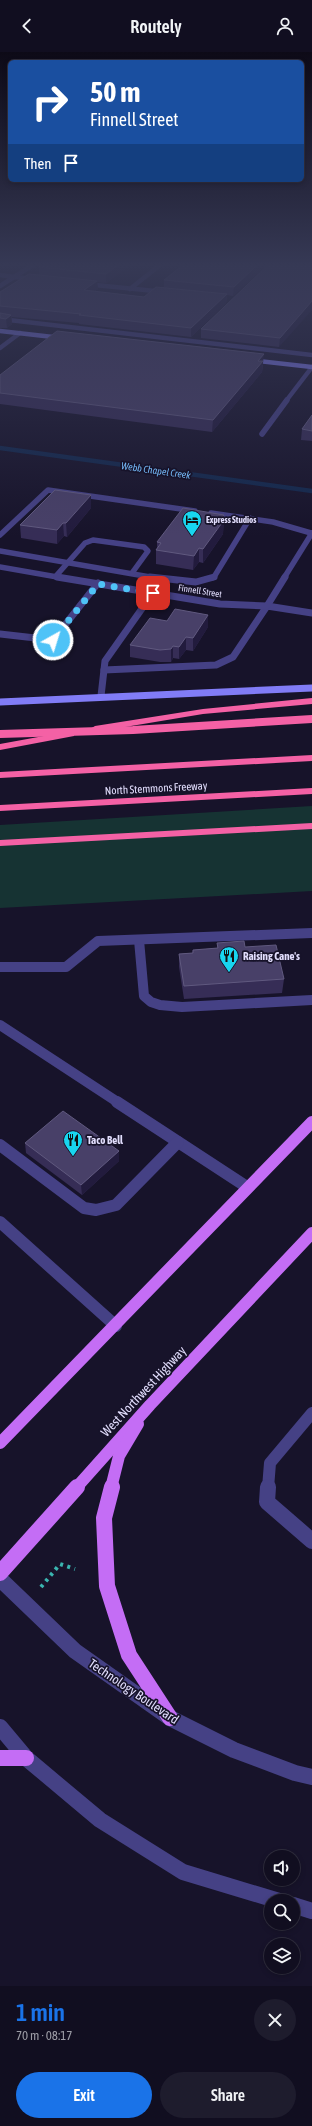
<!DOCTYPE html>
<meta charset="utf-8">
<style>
:root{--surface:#110e20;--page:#1e1c2d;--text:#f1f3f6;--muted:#9c9ca5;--line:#302e3e;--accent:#1a73e8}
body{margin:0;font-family:"Asap Condensed",sans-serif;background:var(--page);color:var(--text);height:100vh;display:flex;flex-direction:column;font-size:15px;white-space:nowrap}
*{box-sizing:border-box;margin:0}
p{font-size:13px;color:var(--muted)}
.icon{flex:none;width:22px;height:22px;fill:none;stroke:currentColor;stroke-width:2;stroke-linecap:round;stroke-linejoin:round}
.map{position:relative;height:1934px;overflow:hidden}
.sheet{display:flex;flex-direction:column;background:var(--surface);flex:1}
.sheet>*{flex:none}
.banner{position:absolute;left:8px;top:8px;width:296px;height:122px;border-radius:6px;box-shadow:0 2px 6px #0003,0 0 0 1px var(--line);background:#1a4fa0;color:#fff;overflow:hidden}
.fabs{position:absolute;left:264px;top:1798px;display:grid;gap:8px}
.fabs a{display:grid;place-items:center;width:36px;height:36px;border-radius:50%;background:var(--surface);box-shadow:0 2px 6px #0003,0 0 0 1px var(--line);font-size:20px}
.pin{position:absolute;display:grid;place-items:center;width:34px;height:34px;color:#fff;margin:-17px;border-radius:8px;box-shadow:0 2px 6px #0006}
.me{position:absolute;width:44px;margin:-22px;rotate:39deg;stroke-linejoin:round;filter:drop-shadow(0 0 3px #0008)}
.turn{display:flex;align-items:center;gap:14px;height:84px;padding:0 16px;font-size:18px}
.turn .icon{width:52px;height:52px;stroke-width:2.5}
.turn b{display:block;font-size:28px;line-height:34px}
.then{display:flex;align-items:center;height:38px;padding:0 16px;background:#0003;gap:8px;font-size:15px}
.round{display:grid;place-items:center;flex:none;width:42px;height:42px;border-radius:21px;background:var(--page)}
.overview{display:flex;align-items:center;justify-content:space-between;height:68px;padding:0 16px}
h1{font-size:24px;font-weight:600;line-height:30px;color:var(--accent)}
.primary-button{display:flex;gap:8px;margin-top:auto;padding:8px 16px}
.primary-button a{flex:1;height:46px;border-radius:24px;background:var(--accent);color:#fff;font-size:16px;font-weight:600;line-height:46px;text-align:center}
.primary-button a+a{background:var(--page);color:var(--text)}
header{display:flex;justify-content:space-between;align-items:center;height:52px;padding:0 16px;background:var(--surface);font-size:18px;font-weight:600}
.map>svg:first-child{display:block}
</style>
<header><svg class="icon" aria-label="back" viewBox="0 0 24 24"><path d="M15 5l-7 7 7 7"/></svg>Routely<svg class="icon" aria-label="person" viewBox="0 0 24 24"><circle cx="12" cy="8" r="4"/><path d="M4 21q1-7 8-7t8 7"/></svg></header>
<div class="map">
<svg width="312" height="1934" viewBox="0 0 312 1934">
<rect width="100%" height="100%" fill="#17132a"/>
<polygon fill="#163333" points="312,754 312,839 0,856 0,773"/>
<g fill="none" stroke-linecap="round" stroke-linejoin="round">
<polyline stroke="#13284d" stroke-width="4.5" points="0,396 312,439"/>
<polyline stroke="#3ab5b0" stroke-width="4" stroke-dasharray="3 4.5" stroke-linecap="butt" points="41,1535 60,1512 75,1517"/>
<g stroke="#454185" stroke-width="4.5">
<polyline points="0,223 14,225 33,213"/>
<polyline points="85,232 165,240"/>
<polyline points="0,234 14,225 35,227"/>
<polyline points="130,237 160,213"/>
<polyline points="0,267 312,303"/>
<polyline points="0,296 20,281"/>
<polyline points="286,349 312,315"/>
</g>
<g stroke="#454185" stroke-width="5.5">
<polyline points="262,382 287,348"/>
<polyline points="211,461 273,470 311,481"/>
<polyline points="0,483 48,438 195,459"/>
<polyline points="0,499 156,526"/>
<polyline points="56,524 85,491 93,488 144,495 148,499 132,521"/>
<polyline points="212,526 214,525 250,466"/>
</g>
<g stroke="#454185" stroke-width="7">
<polyline points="150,525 196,530 214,525"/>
<polyline points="0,582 53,588 98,531"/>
<polyline points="104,618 216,613 233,605 267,554 312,561"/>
<polyline points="101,644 105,609 153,541"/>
</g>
<g stroke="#454185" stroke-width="10">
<polyline points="139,888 144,944 151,950 160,953 182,955 312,948"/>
<polyline points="0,915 66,915 98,889 312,881"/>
<polyline points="0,973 119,1051"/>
</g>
<g stroke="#454185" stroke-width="12">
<polyline points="117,1050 247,1135"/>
<polyline points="0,1093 84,1156 96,1158 116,1153 178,1090"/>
<polyline points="0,1170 116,1274"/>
<polyline points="268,1436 270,1411 312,1361"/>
</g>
<polyline stroke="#454185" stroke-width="16" points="268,1435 267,1450 312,1489"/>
<g stroke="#454185" stroke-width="5.5">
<polyline points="0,515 63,526"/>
<polyline points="284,526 312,481"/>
</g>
<polyline stroke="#454185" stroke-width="7" points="57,525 220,552 267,554 285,525"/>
<g stroke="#454185" stroke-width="16">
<polyline points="0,1527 75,1599 170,1666 234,1698 295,1721 312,1725"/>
<polyline points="0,1675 26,1706 100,1768 183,1820 279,1849"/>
<polyline points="293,1853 312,1859"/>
</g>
<g stroke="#817cf6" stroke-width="4.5">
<polyline points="0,279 62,286"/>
<polyline points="250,308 312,315"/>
</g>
<polyline stroke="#817cf6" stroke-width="7" points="0,650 312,636"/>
<g stroke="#c46df5" stroke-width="12">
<polyline points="0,1391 312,1070"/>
<polyline points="76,1436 150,1353 312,1181"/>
<polyline points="111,1436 119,1404 138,1372"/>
</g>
<g stroke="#c46df5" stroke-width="16">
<polyline points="112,1435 104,1466 107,1534 129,1603 170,1666"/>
<polyline points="0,1521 77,1435"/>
<polyline points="0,1706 26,1706"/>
</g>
<g fill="#f461a5" fill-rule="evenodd">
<polygon points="312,646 312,652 203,662 95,680 90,677 95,674 203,657"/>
<polygon points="71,679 74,680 74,684 0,698 0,692"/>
<polygon points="312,703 312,709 0,726 0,720"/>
<polygon points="312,736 312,742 0,759 0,753"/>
<polygon points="312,771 312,777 0,794 0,788"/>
</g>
<polyline stroke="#f461a5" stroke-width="8" points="0,682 133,678 312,667"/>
</g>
<g fill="#362d56">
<polygon points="130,213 106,231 97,230 98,237 95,239 144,245 164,235 164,228 183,213 266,213 233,244 227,243 226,251 191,285 79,272 79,271 12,265 12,272 7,276 0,276 0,240 39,223 39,215"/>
<polygon points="312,213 279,295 201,286 201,277"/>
<polygon points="263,313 263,314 262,320 212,380 0,352 0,323"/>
<polygon points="312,363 312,389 301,388 302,377"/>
<polygon points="91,456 67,485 64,484 57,492 21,486 20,473"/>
<polygon points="224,463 223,482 203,511 199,510 193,518 156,512 156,498 157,496 157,490"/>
<polygon points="208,575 193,599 186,598 179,607 173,606 171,610 160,610 130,605 130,593"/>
<polygon points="217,891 284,927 282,941 184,947 179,915 179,902 192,901 193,898 217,896"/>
<polygon points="25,1091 119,1099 119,1109 82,1143 26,1101"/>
</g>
<g fill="#221b3d">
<polygon points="118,213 130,213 106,231 106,222"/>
<polygon points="257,213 266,213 233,244 234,235"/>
<polygon points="97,229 98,237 85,247 84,238"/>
<polygon points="227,242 226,251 191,285 191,276"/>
<polygon points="312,249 312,258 279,295 280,286"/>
<polygon points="11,263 12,272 7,276 6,267"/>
<polygon points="264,302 262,320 212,380 213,368 258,309"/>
<polygon points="91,443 91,456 67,485 66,471"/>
<polygon points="224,463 223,482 203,511 203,497"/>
<polygon points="63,471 64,484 57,492 57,478"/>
<polygon points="199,496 199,510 193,518 194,504"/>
<polygon points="208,563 208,575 193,599 193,586"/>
<polygon points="186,585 186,598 179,607 179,595"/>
<polygon points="173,594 173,606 171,610 171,597"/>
<polygon points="119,1099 119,1109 82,1143 81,1133"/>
</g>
<g fill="#484068" stroke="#60597f">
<polygon points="42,213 118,213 106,222 39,215"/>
<polygon points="183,213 257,213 234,235 164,228"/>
<polygon points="268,213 312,213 312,249 280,286 201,277"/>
<polygon points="29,222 97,229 84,238 144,245 156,235 227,242 191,276 79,263 81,262 0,254 0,240"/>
<polygon points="0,261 11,263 6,267 0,266"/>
<polygon points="57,279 264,302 258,309 263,309 213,368 0,341 0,323"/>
<polygon points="312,363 312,379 302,377"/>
<polygon points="55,438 91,443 66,471 63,471 57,478 20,473"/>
<polygon points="183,456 224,463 220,468 224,468 203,497 199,496 194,504 156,498 161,491 157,490"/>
<polygon points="175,557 208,563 193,586 186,585 179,595 173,594 171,597 160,598 130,593 150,566 167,569"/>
<polygon points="244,889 245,895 276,893 284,927 184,934 179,902 193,901 193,898 218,896 217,891"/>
<polygon points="63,1059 119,1099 81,1133 25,1091"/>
</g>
<linearGradient id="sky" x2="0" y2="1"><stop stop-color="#0d0a17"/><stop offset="0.44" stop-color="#363955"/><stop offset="1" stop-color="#363955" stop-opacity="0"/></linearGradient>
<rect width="312" height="484" fill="url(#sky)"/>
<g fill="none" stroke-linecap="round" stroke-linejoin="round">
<polyline stroke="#4fc3f7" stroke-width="7" stroke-dasharray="0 12.6" points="53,588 98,532 153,541"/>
</g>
<defs>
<g id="hotel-pin" transform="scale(1)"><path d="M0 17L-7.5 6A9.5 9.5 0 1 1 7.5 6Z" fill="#18d6ef" stroke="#17132a"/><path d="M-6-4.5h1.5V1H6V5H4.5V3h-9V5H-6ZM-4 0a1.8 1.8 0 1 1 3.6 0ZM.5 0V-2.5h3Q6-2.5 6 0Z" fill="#111"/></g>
<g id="restaurant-pin" transform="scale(1)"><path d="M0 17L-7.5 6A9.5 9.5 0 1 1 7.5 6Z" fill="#18d6ef" stroke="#17132a"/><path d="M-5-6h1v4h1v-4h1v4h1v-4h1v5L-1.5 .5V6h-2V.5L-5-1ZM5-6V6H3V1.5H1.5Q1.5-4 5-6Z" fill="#111"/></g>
</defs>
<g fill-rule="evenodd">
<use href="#hotel-pin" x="192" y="468"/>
<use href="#restaurant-pin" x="229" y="904"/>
<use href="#restaurant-pin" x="73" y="1088"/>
</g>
<g text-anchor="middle" stroke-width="3.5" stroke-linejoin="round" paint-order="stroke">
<g font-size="9" font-weight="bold" fill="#e2defd" stroke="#17132a" text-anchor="start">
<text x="206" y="471">Express Studios</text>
</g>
<g font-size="9" fill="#e2defd" stroke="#17132a">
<text transform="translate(200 539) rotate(9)" y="3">Finnell Street</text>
</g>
<g font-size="10" font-style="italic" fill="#73b7f5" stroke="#17132a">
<text transform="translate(156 418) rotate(8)" y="4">Webb Chapel Creek</text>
</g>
<g font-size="11" fill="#e2defd" stroke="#17132a">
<text transform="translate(156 736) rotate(-3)" y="4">North Stemmons Freeway</text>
</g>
<g font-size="11" font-weight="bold" fill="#e2defd" stroke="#17132a" text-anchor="start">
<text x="243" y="908">Raising Cane's</text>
<text x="87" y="1092">Taco Bell</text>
</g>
<g font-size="13" fill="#e2defd" stroke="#17132a">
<text transform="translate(143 1339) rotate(-47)" y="5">West Northwest Highway</text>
<text transform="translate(134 1639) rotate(34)" y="5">Technology Boulevard</text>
</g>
</g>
</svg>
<div class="fabs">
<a><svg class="icon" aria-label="sound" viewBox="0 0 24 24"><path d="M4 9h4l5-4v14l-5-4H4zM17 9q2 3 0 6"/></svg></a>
<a><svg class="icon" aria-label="search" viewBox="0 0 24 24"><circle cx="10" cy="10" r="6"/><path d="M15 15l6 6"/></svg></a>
<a><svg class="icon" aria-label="layers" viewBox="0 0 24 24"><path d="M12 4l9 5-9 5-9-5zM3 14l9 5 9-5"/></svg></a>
</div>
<div class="pin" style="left:153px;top:541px;background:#d93025"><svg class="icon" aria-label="arrive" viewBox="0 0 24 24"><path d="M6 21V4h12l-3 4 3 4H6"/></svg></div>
<svg class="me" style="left:53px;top:588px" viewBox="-20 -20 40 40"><circle r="17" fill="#4fc3f7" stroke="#fff" stroke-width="3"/><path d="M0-11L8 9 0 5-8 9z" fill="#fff"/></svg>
<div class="banner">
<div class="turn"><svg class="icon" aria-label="right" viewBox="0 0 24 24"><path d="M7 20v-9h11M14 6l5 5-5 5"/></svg><div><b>50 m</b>Finnell Street</div></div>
<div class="then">Then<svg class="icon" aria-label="arrive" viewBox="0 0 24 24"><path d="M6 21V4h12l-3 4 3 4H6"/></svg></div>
</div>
</div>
<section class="sheet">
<div class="overview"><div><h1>1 min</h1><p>70 m · 08:17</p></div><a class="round"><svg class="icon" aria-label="close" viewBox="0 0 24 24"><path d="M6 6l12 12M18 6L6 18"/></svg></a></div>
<div class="primary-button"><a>Exit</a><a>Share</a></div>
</section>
